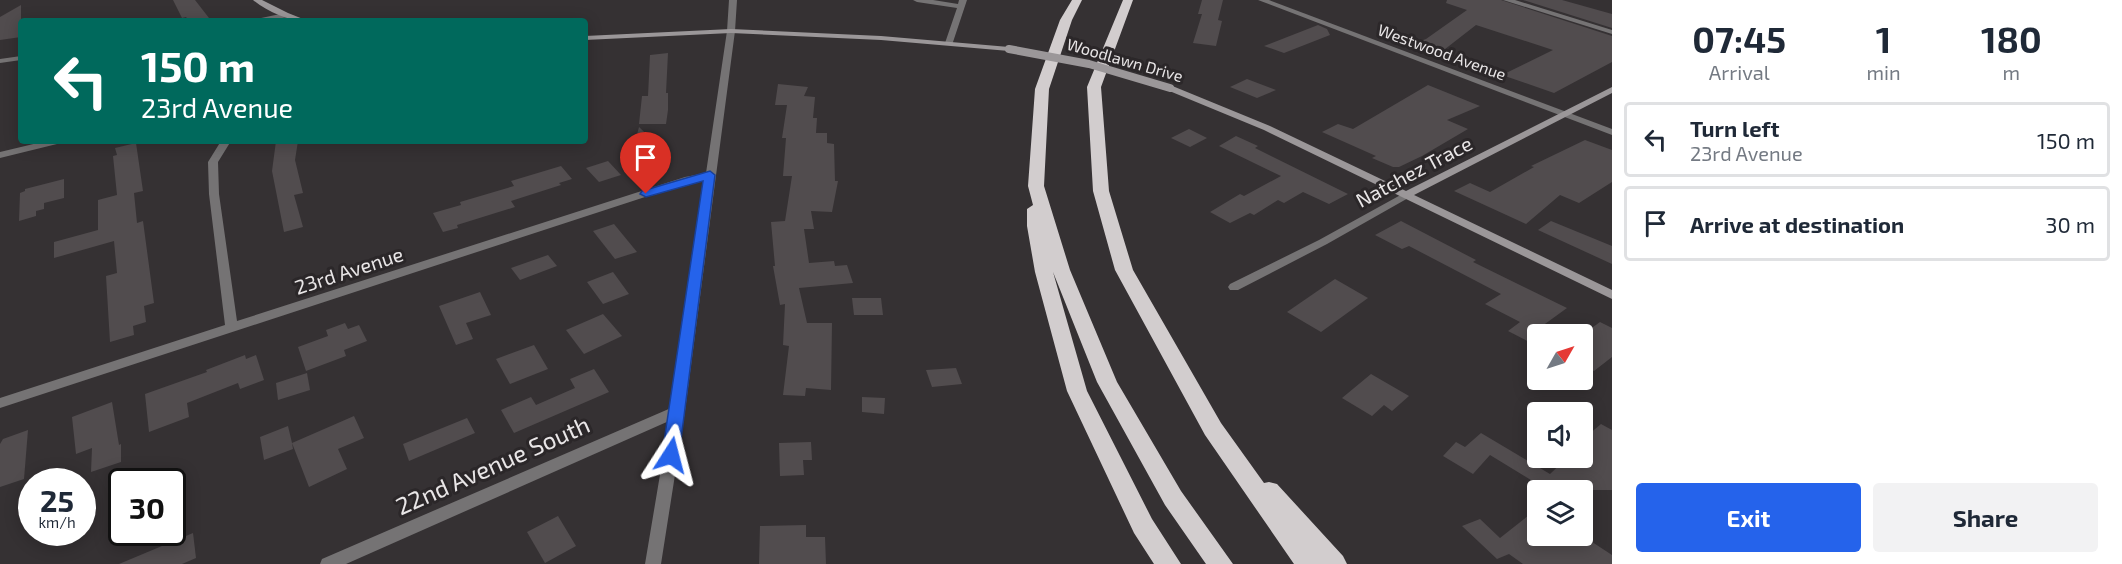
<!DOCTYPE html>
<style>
:root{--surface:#fff;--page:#f2f2f3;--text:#1f2937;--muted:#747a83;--line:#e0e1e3;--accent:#2563eb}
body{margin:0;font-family:"Exo 2",sans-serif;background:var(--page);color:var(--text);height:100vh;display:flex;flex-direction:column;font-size:22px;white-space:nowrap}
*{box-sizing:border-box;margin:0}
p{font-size:20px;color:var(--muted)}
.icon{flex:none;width:33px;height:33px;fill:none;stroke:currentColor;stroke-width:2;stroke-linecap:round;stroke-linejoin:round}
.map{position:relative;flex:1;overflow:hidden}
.drawer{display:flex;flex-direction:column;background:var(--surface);width:510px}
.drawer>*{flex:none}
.top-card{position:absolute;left:18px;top:18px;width:570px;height:126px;border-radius:6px;box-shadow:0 3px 15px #0003;background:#00695c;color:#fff;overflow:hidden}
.needle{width:39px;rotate:51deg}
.controls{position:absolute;left:1527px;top:324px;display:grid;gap:12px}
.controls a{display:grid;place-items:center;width:66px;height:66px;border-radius:6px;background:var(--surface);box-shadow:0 3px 15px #0003;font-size:30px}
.speed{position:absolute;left:18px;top:468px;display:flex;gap:12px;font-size:30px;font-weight:700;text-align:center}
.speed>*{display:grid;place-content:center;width:78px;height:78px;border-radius:50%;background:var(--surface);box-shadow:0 3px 15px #0003;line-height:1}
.speed small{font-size:15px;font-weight:400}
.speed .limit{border:3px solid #111;border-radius:9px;background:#fff;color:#111}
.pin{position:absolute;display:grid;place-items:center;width:51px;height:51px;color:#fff;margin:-62px -26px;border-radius:50% 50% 50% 0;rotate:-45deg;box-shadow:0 0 6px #0007}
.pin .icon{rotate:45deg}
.me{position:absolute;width:66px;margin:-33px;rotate:9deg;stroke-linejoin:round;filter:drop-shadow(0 0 4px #0008)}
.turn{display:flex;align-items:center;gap:21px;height:126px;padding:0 24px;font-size:27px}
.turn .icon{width:78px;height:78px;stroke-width:2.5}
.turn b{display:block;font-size:42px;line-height:51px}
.eta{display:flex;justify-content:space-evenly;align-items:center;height:102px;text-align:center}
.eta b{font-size:36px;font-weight:700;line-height:42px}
.button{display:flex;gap:12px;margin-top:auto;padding:12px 24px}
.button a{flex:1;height:69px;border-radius:6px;background:var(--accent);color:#fff;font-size:24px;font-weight:700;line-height:69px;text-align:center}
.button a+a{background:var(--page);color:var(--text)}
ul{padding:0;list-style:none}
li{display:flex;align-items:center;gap:18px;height:75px;margin:0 12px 9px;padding:0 12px;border:3px solid var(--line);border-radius:6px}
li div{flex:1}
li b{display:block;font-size:22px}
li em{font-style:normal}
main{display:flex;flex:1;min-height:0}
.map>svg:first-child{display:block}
</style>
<main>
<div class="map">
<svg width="1612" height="564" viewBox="0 0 1612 564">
<rect width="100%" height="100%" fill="#353133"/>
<g fill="#514c4e">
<polygon points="173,0 195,0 209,18 189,21 186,17 182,18"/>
<polygon points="1202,0 1223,0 1218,20 1222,21 1216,46 1193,43 1202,14 1198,14"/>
<polygon points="1447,0 1501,0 1612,36 1612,62 1554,93 1502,75 1553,50 1476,25 1440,53 1415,43 1426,39 1467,10 1446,3"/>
<polygon points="1523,0 1562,0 1612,14 1612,28"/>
<polygon points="21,5 21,37 0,40 0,17"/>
<polygon points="1318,25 1327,29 1330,35 1284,53 1264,46"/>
<polygon points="668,53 666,93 668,93 668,110 666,124 639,124 642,96 648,96 650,55"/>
<polygon points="1247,79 1276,90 1257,98 1230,87"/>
<polygon points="778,84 808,87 804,96 815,97 813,118 817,118 816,133 827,133 827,143 834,144 835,181 838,181 832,212 811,211 814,229 804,229 809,263 834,261 835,266 847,265 853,283 799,288 807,323 832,323 831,390 806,388 805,396 783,395 789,346 783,345 785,304 780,305 773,266 775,266 771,222 785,221 792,176 783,176 786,138 782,138 787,105 775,105"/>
<polygon points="1428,85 1480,106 1447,120 1468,129 1422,156 1399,167 1393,167 1372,158 1376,156 1322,132 1338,124 1353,129"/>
<polygon points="639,127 667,154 645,161 628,145 635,142"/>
<polygon points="1189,129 1207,138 1190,147 1171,138"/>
<polygon points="1236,136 1258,146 1255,148 1348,194 1329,204 1303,192 1284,203 1278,200 1254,215 1250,213 1230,223 1210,212 1240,194 1244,196 1281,176 1219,146"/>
<polygon points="1585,140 1612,150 1612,182 1579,203 1560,195 1526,224 1454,191 1470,183 1490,192 1534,167 1531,166"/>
<polygon points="276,141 298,141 295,160 303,193 294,195 303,227 284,232 272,171"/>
<polygon points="136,143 143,191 134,193 137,223 143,221 154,303 144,306 146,322 133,326 134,335 110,342 106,276 117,273 114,241 54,258 54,242 98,230 98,200 117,195 113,156 117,155 115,148"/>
<polygon points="608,161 621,175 599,182 586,168"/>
<polygon points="561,166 572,179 559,183 561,185 511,201 515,207 457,225 458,228 443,232 433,213 461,205 460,202 514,186 511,181"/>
<polygon points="64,179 64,198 44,203 44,209 36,211 36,216 19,221 20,193 25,191 25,189"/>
<polygon points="1401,221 1476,260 1473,262 1567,308 1538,329 1547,334 1538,334 1538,341 1533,344 1508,331 1520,322 1485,304 1501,294 1409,246 1402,249 1375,235"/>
<polygon points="1551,221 1612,246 1612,264 1538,230"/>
<polygon points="614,224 637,252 615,259 593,231"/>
<polygon points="548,255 557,266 520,280 511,268"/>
<polygon points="613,272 629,294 603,304 587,282"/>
<polygon points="1335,279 1368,298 1321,332 1287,312"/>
<polygon points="480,292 491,315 466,323 473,339 456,345 439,306"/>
<polygon points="852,298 881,298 883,315 854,315"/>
<polygon points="603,314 622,336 584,354 566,330"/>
<polygon points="1600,322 1612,328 1612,357 1594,371 1582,365 1582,335"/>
<polygon points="345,323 348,329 359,325 367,341 344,350 346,356 306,371 298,347 328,336 326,330"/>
<polygon points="534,345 548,369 510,384 496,359"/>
<polygon points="245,355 246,359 256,355 264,380 240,389 238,383 187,403 189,417 149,432 145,394 207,372 206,370"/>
<polygon points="956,368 962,384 932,387 926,370"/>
<polygon points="594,369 609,392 514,433 501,410 531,397 536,405 575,388 570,379"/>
<polygon points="307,373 310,390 278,400 276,383"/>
<polygon points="1371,374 1409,396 1392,411 1384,405 1372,416 1342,398"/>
<polygon points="862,397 885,398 884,414 862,412"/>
<polygon points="112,402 119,445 121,444 121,462 91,472 92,448 76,454 72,417"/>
<polygon points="354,416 364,438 338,449 347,469 309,487 292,443 293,449 264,460 260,437 288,426 292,443"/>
<polygon points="467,418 475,433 409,461 403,444"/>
<polygon points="1601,424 1612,430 1612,490 1534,490 1539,485 1490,455 1473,474 1443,456 1456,442 1465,447 1481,433 1550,474 1567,458 1582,458 1582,440"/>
<polygon points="28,430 24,479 0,487 0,444 3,439"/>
<polygon points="811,442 812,460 803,460 804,475 780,476 779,443"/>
<polygon points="1538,508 1538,536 1583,536 1612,555 1612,564 1523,564 1509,554 1497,559 1462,526 1480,519 1500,538"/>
<polygon points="558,516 576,546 545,563 527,532"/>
<polygon points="806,525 806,537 825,537 826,564 759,564 760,526"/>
<polygon points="193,533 196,558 182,564 119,564"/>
</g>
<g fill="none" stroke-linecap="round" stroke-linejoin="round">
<g fill="#757374" fill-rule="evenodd">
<polygon points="729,0 737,0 735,31 685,411 661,564 645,564 669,421 346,564 320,564 322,559 671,408 705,179 691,182 0,408 0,398 225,325 209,194 208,162 221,141 231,141 218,162 219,194 237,321 685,177 706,173 727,31"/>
<polygon points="913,0 933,0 958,4 959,0 967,0 952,45 945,43 957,8 917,2"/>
<polygon points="1258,0 1269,0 1612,129 1612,135"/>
<polygon points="1503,0 1515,0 1612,30 1612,34"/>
<polygon points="285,13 288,13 288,17 264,21 247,21"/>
<polygon points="21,56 21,60 0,63 0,59"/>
<polygon points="46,141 63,141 61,143 0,158 0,152"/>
<polygon points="1406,192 1410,193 1411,195 1410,197 1327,244 1238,290 1230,290 1228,287 1230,284 1319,240"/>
</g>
<g fill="#9b9799" fill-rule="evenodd">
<path d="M253 0H262L288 13 308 21C288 21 268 12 253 0Z"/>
<polygon points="731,29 881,36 1009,47 1013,49 1009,51 881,40 731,33 585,40 585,36"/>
<polygon points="1170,85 1270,126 1406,191 1612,87 1612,93 1414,195 1612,290 1612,299 1264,130 1167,90 1167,86"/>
</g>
<g fill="#d2cdce" fill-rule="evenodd">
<polygon points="1072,0 1082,0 1072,20 1049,89 1044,186 1070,270 1117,382 1181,491 1233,564 1206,564 1165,505 1097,382 1053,272 1087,391 1152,519 1181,564 1154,564 1134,533 1067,391 1035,272 1027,226 1027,209 1033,205 1028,186 1035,89 1060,20"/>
<polygon points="1123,0 1133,0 1101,87 1109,191 1133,270 1221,423 1264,483 1269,482 1277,484 1343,556 1347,564 1294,564 1205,435 1115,270 1093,191 1087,87"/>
</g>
<polyline stroke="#9b9799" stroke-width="8" points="1009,49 1089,64 1170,88"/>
</g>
<polygon fill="#2563eb" stroke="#184099" stroke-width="1.5" points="710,171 715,175 679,455 677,460 671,462 665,460 662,455 703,181 646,197 640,194 642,191"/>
<g text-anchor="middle" stroke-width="6" stroke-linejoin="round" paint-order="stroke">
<g font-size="16" fill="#e9e6e7" stroke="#2b2729">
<text transform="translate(1442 52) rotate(20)" y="6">Westwood Avenue</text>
<text transform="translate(1125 60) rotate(16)" y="6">Woodlawn Drive</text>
</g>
<g font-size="20" fill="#e9e6e7" stroke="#2b2729">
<text transform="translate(1414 172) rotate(-28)" y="7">Natchez Trace</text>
<text transform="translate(349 271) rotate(-18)" y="7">23rd Avenue</text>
</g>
<g font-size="24" fill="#e9e6e7" stroke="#2b2729">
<text transform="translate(493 466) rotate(-24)" y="8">22nd Avenue South</text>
</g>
</g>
</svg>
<div class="controls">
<a><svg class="needle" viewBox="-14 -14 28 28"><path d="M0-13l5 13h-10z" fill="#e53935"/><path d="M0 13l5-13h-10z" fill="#747a83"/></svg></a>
<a><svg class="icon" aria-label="sound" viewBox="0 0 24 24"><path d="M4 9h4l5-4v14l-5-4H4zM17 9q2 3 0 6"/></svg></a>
<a><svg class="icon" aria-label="layers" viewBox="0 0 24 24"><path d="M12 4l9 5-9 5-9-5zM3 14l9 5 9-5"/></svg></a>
</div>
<div class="speed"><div>25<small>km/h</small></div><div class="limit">30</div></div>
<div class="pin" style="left:646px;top:194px;background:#d93025"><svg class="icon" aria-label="arrive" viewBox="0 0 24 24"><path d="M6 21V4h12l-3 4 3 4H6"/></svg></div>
<svg class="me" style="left:671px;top:455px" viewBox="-20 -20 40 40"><path d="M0-17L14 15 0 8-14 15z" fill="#2563eb" stroke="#fff" stroke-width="4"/></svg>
<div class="top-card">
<div class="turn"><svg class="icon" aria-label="left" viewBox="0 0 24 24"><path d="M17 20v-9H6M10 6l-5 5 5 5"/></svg><div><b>150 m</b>23rd Avenue</div></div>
</div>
</div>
<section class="drawer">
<div class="eta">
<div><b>07:45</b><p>Arrival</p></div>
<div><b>1</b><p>min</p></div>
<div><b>180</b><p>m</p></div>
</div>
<ul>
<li><svg class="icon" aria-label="left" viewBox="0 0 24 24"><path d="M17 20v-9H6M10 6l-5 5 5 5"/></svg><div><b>Turn left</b><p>23rd Avenue</p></div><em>150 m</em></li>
<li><svg class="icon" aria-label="arrive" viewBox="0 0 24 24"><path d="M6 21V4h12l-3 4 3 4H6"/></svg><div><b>Arrive at destination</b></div><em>30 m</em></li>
</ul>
<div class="button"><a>Exit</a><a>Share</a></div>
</section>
</main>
